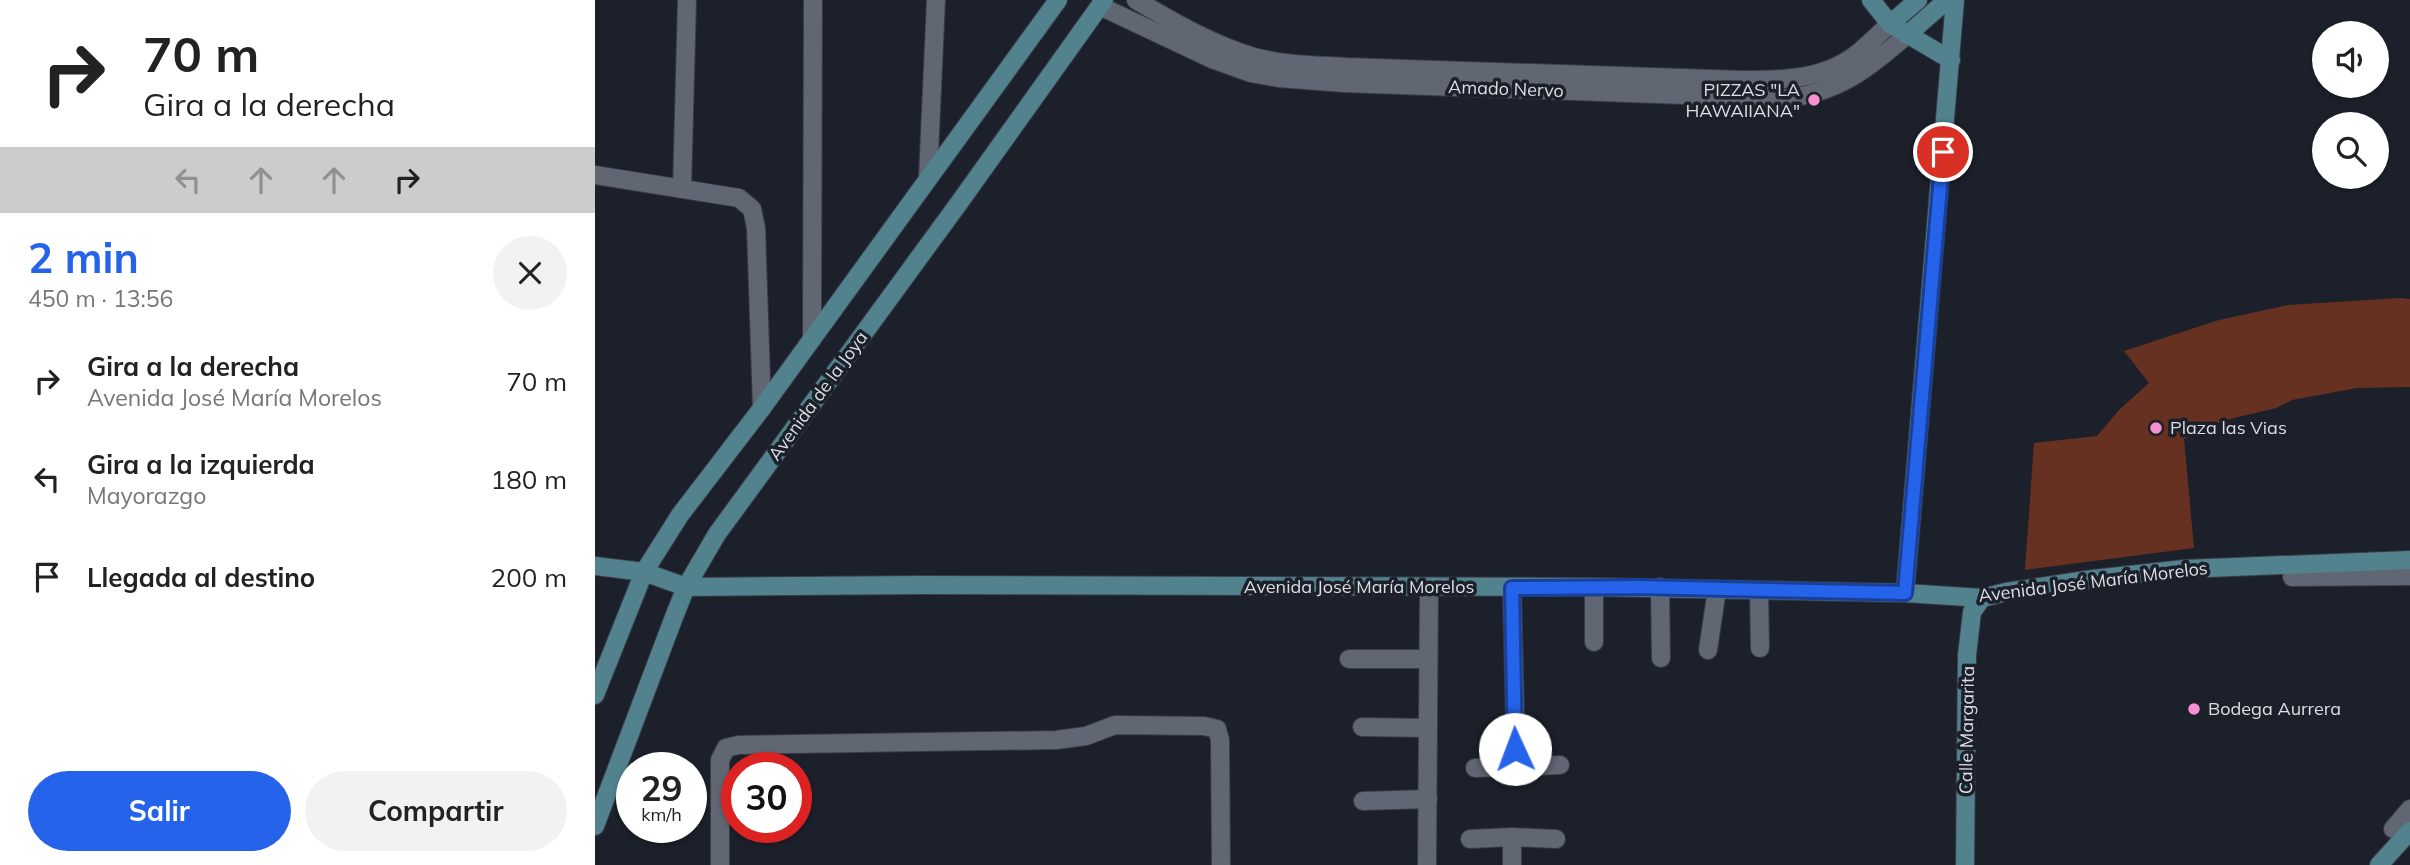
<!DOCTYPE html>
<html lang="es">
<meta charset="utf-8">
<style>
:root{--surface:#fff;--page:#f2f2f2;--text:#222;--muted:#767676;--accent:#2563eb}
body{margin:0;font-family:Mulish,sans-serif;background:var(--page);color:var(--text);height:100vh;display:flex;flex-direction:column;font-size:26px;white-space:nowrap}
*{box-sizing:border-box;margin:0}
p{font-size:23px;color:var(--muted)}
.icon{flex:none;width:38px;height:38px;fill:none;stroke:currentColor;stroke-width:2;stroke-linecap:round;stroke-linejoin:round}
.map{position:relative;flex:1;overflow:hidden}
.details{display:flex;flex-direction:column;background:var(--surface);width:595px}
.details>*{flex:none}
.hud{background:#fff;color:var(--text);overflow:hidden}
.controls{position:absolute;left:1717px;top:21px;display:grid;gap:14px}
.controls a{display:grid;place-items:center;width:77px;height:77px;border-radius:50%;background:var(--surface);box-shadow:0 2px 5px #0004;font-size:35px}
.speed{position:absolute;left:21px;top:752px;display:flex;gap:14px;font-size:35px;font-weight:700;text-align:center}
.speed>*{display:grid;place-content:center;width:91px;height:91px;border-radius:50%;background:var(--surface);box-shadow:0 2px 5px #0004;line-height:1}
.speed small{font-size:18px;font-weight:400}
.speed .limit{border:10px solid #d22;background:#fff;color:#111}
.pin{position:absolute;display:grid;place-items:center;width:60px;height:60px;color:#fff;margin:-30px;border:4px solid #fff;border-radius:50%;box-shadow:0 2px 7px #0007}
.me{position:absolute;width:77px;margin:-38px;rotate:358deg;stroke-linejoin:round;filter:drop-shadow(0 0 5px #0008)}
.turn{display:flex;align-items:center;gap:24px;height:147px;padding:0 28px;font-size:32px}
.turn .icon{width:91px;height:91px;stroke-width:2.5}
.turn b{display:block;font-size:49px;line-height:60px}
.lanes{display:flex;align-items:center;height:66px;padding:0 28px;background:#0003;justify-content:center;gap:35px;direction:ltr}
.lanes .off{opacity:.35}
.round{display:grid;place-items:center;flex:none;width:74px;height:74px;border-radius:37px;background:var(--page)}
.headline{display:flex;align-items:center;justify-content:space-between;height:119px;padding:0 28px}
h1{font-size:42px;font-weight:700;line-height:52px;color:var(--accent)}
.cta{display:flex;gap:14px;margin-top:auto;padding:14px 28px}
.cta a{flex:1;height:80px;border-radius:42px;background:var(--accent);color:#fff;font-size:28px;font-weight:700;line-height:80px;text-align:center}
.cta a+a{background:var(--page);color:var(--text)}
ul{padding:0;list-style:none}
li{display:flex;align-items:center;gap:21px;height:98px;padding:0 28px}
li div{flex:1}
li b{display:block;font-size:26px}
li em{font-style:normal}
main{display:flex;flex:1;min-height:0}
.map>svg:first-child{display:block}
</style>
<main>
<section class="details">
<div class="hud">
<div class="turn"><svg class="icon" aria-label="right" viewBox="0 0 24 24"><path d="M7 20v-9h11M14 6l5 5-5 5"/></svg><div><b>70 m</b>Gira a la derecha</div></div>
<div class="lanes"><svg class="icon off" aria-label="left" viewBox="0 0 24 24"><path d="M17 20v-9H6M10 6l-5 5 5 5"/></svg><svg class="icon off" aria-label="ahead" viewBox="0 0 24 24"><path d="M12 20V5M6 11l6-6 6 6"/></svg><svg class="icon off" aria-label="ahead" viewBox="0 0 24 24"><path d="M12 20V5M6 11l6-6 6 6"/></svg><svg class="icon" aria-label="right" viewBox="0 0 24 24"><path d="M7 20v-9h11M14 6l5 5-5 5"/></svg></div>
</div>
<div class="headline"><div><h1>2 min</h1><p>450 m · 13:56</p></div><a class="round"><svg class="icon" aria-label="close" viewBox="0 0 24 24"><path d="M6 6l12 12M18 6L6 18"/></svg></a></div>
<ul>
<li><svg class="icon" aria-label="right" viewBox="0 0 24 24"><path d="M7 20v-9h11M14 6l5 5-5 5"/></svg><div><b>Gira a la derecha</b><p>Avenida José María Morelos</p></div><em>70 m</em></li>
<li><svg class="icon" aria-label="left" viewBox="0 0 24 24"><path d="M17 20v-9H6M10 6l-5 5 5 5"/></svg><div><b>Gira a la izquierda</b><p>Mayorazgo</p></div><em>180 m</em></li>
<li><svg class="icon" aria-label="arrive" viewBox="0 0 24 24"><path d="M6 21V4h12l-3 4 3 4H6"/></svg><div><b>Llegada al destino</b></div><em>200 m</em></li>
</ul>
<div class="cta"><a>Salir</a><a>Compartir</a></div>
</section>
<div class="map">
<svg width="1815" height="865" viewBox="0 0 1815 865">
<rect width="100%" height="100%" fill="#1c202a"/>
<polygon fill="#673121" points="1805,298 1815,299 1815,387 1762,388 1697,400 1681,408 1631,420 1589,439 1599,548 1430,570 1439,443 1502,436 1524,410 1554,383 1529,351 1624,320 1693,305"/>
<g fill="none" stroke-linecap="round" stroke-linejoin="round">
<g stroke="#393c45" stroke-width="20">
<g id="street">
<path d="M541 0C578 22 618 45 659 57 688 65 721 65 751 67L1147 80C1188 80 1229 80 1263 53 1274 44 1285 33 1295 24"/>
<path d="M505 6 617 59 656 73 684 78 749 83 1146 97C1162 98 1179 100 1195 98 1246 91 1275 67 1312 35"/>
<polyline points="0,175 144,198 157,209 161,228 167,408"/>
<polyline points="333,177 341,0"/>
<polyline points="87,189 92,0"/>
<polyline points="217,336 218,0"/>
<polyline points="1697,577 1815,576"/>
<polyline points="1065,587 1066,658"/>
<polyline points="917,588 921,765"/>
<polyline points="1164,590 1165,648"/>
<polyline points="999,642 999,587"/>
<polyline points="1113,650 1122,589"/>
<polyline points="754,659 833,659"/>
<polyline points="767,727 833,728"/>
<polyline points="880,768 965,765"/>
<polyline points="768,801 833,799"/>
<polyline points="1798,829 1815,809"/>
<polyline points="917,837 917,865"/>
<polyline points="875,839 917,837 961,839"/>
<polyline points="125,865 125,760 131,748 143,745 461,740 491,736 520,725 609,726 622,729 625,740 626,865"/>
<polyline points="832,865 834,587"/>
</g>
</g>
<g stroke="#393c45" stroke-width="20">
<g id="secondary">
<polyline points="1276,0 1295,24 1356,60"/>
<polyline points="1295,24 1323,0"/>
<polyline points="1312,35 1352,0"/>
<polyline points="0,566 49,572 91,587 325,585 999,587 1310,593 1387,598 1411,592 1498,579 1589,569 1815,560"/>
<polyline points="1310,593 1360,0"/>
<polyline points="0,695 49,572 85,515 167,408 463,0"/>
<polyline points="0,826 79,617 91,587 122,534 364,203 509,0"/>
<polyline points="1370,865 1372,655 1377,612 1387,598"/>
<polyline points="1784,865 1815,831"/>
</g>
</g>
<use href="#street" stroke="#616673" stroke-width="18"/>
<use href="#secondary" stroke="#51828e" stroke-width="18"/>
</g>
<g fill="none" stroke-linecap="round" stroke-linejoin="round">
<g stroke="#184099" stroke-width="18">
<polyline id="route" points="920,749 917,588 1043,587 1310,593 1348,152"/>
</g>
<use href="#route" stroke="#2563eb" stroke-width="12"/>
</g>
<g fill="#f790ce" stroke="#1c202a" stroke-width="2.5">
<circle cx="1219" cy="100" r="7"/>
<circle cx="1561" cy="428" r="7"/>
<circle cx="1599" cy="709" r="7"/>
</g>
<g text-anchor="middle" stroke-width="7" stroke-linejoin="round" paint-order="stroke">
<g font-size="18" fill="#dbdee5" stroke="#1c202a">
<text transform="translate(911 89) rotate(2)" y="6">Amado Nervo</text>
<text transform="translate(223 396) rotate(-54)" y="6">Avenida de la Joya</text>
<text transform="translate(1498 582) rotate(-7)" y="6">Avenida José María Morelos</text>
<text x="764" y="593">Avenida José María Morelos</text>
<text transform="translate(1372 730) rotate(-89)" y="6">Calle Margarita</text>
</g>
<g font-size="18" fill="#dbdee5" stroke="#1c202a" text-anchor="start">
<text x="1205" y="96" text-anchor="end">PIZZAS "LA<tspan x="1205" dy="21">HAWAIIANA"</tspan></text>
<text x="1575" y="434">Plaza las Vias</text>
<text x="1613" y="715">Bodega Aurrera</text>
</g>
</g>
</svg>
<div class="controls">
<a><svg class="icon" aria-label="sound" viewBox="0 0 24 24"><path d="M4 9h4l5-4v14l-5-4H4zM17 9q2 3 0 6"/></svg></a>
<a><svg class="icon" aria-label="search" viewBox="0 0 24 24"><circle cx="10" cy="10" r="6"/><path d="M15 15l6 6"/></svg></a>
</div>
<div class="speed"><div>29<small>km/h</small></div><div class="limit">30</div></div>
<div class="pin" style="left:1348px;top:152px;background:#d93025"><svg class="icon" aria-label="arrive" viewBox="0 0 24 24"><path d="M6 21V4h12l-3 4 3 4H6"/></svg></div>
<svg class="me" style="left:920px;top:749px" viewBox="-20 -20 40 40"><circle r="19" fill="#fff"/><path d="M0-13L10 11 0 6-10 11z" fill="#2563eb"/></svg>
</div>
</main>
